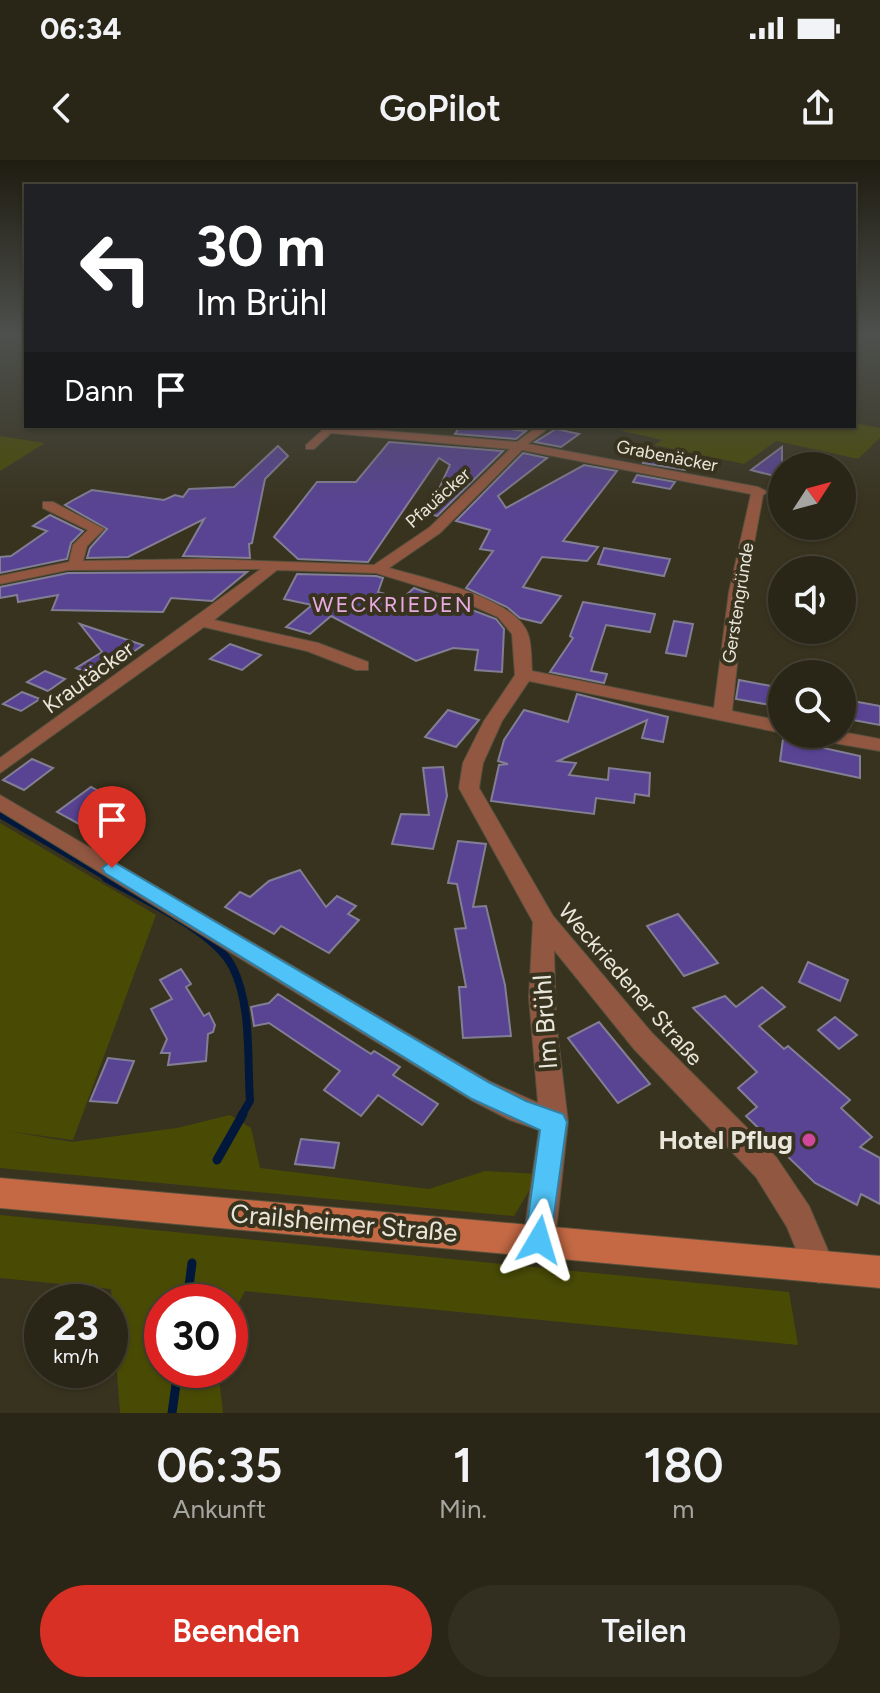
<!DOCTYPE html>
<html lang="de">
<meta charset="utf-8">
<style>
:root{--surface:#2a2617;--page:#322e20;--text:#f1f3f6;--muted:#a5a5a1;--line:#464336;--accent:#d93025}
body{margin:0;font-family:Figtree,sans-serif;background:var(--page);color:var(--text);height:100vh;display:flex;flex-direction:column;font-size:30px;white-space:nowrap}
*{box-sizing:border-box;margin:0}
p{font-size:26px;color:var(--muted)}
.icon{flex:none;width:44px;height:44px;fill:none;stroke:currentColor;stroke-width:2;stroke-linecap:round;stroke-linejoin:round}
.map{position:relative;height:1253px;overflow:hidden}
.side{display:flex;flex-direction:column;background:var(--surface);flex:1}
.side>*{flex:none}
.hud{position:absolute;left:24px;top:24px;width:832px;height:244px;border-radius:0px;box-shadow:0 2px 6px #0004,0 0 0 2px var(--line);background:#202124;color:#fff;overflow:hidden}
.needle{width:52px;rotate:54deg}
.buttons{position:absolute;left:768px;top:292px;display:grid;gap:16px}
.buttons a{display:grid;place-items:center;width:88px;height:88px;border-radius:50%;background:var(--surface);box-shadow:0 2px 6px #0004,0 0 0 2px var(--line);font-size:40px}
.speed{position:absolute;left:24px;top:1124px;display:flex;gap:16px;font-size:40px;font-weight:700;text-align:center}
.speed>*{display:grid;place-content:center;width:104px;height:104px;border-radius:50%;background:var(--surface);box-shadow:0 2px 6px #0004,0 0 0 2px var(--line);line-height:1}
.speed small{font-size:20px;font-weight:400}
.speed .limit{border:12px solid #d22;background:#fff;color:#111}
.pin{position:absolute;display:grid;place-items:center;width:68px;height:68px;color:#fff;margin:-82px -34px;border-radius:50% 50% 50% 0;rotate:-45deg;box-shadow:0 0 8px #0007}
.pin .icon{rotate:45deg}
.me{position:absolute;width:88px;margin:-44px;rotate:7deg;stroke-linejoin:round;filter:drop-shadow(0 0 6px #0008)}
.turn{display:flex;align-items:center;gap:28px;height:168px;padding:0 40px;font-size:36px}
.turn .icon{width:104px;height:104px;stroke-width:2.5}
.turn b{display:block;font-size:56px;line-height:68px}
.then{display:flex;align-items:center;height:76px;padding:0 40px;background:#0003;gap:16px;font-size:30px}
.eta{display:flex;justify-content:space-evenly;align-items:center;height:136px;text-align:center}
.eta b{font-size:48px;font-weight:600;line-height:56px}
.primary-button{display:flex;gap:16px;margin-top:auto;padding:16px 40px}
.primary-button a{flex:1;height:92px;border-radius:48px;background:var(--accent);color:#fff;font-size:32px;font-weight:600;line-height:92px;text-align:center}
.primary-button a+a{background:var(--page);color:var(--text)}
.status{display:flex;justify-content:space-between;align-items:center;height:56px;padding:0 40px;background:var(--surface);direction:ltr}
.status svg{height:22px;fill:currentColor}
header{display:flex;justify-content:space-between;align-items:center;height:104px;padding:0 40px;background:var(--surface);font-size:36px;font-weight:600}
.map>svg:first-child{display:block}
</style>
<div class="status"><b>06:34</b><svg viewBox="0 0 49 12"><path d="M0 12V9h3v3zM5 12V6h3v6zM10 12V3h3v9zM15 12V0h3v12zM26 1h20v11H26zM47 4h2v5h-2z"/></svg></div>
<header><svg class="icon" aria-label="back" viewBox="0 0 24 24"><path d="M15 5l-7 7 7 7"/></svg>GoPilot<svg class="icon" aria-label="share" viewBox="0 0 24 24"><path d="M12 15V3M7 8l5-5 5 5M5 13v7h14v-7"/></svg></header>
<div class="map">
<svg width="880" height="1253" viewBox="0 0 880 1253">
<rect width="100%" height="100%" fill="#38331f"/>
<g fill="#494b05">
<polygon points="854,263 880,268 880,278 858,299 776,281 744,304 654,285 662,280 601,266 854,266"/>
<polygon points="0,276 45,283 0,311"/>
<polygon points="0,663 156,755 73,980 7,971 72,982 177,968 230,955 251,968 260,1008 429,1029 485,1011 539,1014 514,1056 0,1008"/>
<polygon points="0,1055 789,1132 798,1185 245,1131 230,1159 230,1142 162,1142 162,1210 218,1210 223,1253 120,1253 111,1129 0,1118"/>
</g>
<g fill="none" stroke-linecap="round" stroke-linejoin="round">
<polyline stroke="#01183c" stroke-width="6" points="0,655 110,720"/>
<path stroke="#01183c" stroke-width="8" d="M106 718C142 739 213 770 232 806 252 844 247 899 250 941L241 956"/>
<g stroke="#01183c" stroke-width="9">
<polyline points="217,1000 243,954"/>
<polyline points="187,1142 192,1103"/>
<polyline points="172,1253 178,1210"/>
</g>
</g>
<g fill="#594494" stroke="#827e94" stroke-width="2">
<polygon points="460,266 516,266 514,270 526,271 516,279 455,274"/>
<polygon points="556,269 579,274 561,287 535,282"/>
<polygon points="389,282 503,291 437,356 428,353 450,305 439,298 368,402 298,399 274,377 317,322 356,322"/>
<polygon points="278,286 288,296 265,319 252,383 249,384 250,398 183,396 204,359 128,397 87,398 90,388 107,369 65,345 75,339 92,330 164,340 175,335 183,337 189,329 234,327"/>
<polygon points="782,287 782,318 751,310"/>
<polygon points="523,293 547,298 498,336 506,348 584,305 617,311 563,381 598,387 587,401 542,397 523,427 561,436 541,463 520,458 507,447 466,428 493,391 480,389 490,370 456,361"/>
<polygon points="648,294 691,302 685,310 643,303"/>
<polygon points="637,315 675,322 670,329 633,322"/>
<polygon points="50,355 83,371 71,383 67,399 0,413 0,397 11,396 47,371 33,366"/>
<polygon points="604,388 670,399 664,416 598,404"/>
<polygon points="247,412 212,441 171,438 163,452 52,450 58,435 18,442 17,435 0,438 0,427 68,413"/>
<polygon points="297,414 376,416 383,418 378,432 402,439 414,428 496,459 504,469 502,512 475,510 478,490 453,488 416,501 331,456 310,474 286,467 312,445 284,439"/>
<polygon points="583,442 655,454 650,472 606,465 591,511 607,514 604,523 550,512 573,478 570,476"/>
<polygon points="674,461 693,464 686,496 666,493"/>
<polygon points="80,464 143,485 97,517 76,508 102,492"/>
<polygon points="230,484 261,495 242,510 210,499"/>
<polygon points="45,511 65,519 48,531 27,522"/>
<polygon points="739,520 782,528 782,547 736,539"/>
<polygon points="22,532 40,539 21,551 3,544"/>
<polygon points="577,534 668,557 663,582 642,578 647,560 558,601 576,603 569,615 608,620 609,608 650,613 649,636 635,634 634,643 596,638 594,654 491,641 499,605 508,604 498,601 504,580 524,550 568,562"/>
<polygon points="842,539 880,546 880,565 842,558"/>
<polygon points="448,550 479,560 456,587 425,577"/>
<polygon points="783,579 860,596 860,618 780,601"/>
<polygon points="32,599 53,608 24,630 3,620"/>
<polygon points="443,607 447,636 433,689 392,684 401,654 429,655 423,608"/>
<polygon points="91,627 144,655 110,681 57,652"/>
<polygon points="458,681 486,684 473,747 486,746 505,825 511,876 463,878 459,827 466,827 455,769 466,768 457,724 448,723"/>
<polygon points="300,710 326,747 337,736 356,746 348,754 359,760 329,793 281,766 274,774 225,747 240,732 250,737 269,721"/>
<polygon points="678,754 691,770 718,803 684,816 647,766"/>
<polygon points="808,802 848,820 840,841 799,822"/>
<polygon points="181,809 191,824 186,827 204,856 209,853 215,865 213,872 208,874 206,901 168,905 170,893 161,893 167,879 151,849 172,839 160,820"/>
<polygon points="762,827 785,847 759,866 784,889 788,886 850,940 841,948 872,977 860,987 880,998 880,1044 861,1034 857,1045 815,1023 746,956 757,947 738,928 757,912 693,848 725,836 736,847"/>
<polygon points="278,834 371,894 374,891 400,907 393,915 438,944 422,965 378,935 361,956 324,930 340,911 269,863 254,866 251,847 269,843"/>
<polygon points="835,857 857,875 839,889 818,870"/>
<polygon points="599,862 650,924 618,943 568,878"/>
<polygon points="108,898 134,901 117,943 90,941"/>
<polygon points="301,979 339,983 334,1008 295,1004"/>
</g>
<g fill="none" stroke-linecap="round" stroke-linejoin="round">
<g stroke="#54503d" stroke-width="2">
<g id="minor">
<path d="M327 266 517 282 538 266H551L528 284 758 327 768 332 763 335 745 432 732 551 782 561V573L529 521 502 561 483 603 479 628 553 756 652 873 776 997 809 1046 835 1107 830 1118 819 1123 808 1118 787 1067 756 1017 634 889 554 790 556 862 568 962 555 1080 550 1091 539 1096 528 1091 523 1080 539 970 510 960 471 940 0 651V635L491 922 538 943 529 837 533 762 459 628 463 603 484 561 515 515 512 474 498 457 448 435 376 413 277 410 214 460 318 483 368 502V510H356L307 491 204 467 0 613V598L261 409 68 410 0 424V416L69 402 73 385 88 370 43 348V342H53L104 369 87 386 83 401 204 399 374 405 430 367 510 289 331 273 314 289H306V285ZM522 290 751 334 729 432 714 548 532 511C531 500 532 485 528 474 515 437 423 418 389 408L440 373Z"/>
<polygon points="842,572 880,579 880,591 817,580 808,574"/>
</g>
</g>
<g stroke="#54503d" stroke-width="2">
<polygon id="secondary" points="0,1018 880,1096 880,1128 0,1048"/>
</g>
<use href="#minor" fill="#915741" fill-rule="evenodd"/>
<use href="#secondary" fill="#c46944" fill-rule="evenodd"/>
</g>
<linearGradient id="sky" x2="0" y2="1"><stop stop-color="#1f1c11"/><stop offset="0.5" stop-color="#4d504d"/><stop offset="1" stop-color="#4d504d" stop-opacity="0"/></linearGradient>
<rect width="880" height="348" fill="url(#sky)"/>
<polygon fill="#4fc3f7" stroke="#337fa1" stroke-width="2" points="112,701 490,923 526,941 563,954 567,962 549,1090 539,1095 529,1090 525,1080 540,970 472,939 105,713 102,708"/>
<circle fill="#d1479c" stroke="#38331f" stroke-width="3" cx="809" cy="980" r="8"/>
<g text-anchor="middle" stroke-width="8" stroke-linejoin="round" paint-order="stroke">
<g font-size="18" fill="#e9e7db" stroke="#38331f">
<text transform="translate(667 296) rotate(11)" y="6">Grabenäcker</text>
<text transform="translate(438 338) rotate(-42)" y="6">Pfauäcker</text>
<text transform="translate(738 443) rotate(-81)" y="6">Gerstengründe</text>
</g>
<g font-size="22" letter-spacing="2" fill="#e9aadf" stroke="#38331f">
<text x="393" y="452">WECKRIEDEN</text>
</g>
<g font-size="22" fill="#e9e7db" stroke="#38331f">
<text transform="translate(88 517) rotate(-36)" y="8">Krautäcker</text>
<text transform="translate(631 824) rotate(49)" y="8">Weckriedener Straße</text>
</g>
<g font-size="26" fill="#e9e7db" stroke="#38331f">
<text transform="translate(545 862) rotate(-94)" y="9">Im Brühl</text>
<text transform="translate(344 1063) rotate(5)" y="9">Crailsheimer Straße</text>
</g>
<g font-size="26" font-weight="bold" fill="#e9e7db" stroke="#38331f" text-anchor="end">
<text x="793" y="989">Hotel Pflug</text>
</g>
</g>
</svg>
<div class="buttons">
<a><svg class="needle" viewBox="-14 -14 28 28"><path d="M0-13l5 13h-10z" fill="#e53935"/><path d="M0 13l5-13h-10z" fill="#a5a5a1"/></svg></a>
<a><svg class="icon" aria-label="sound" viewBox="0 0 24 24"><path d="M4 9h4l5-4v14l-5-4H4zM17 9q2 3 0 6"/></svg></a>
<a><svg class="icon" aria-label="search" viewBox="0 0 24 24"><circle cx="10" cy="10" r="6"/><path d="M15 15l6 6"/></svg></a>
</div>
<div class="speed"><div>23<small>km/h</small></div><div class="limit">30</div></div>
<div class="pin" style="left:112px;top:708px;background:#d93025"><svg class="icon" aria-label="arrive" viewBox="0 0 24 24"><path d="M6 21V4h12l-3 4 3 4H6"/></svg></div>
<svg class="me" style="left:539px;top:1080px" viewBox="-20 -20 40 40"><path d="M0-17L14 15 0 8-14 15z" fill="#4fc3f7" stroke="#fff" stroke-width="4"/></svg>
<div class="hud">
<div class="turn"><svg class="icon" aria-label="left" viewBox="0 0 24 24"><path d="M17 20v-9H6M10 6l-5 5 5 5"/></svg><div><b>30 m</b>Im Brühl</div></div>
<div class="then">Dann<svg class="icon" aria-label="arrive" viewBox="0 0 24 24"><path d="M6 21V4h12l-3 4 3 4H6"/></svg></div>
</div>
</div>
<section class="side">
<div class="eta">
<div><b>06:35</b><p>Ankunft</p></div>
<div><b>1</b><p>Min.</p></div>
<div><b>180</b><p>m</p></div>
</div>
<div class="primary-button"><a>Beenden</a><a>Teilen</a></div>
</section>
